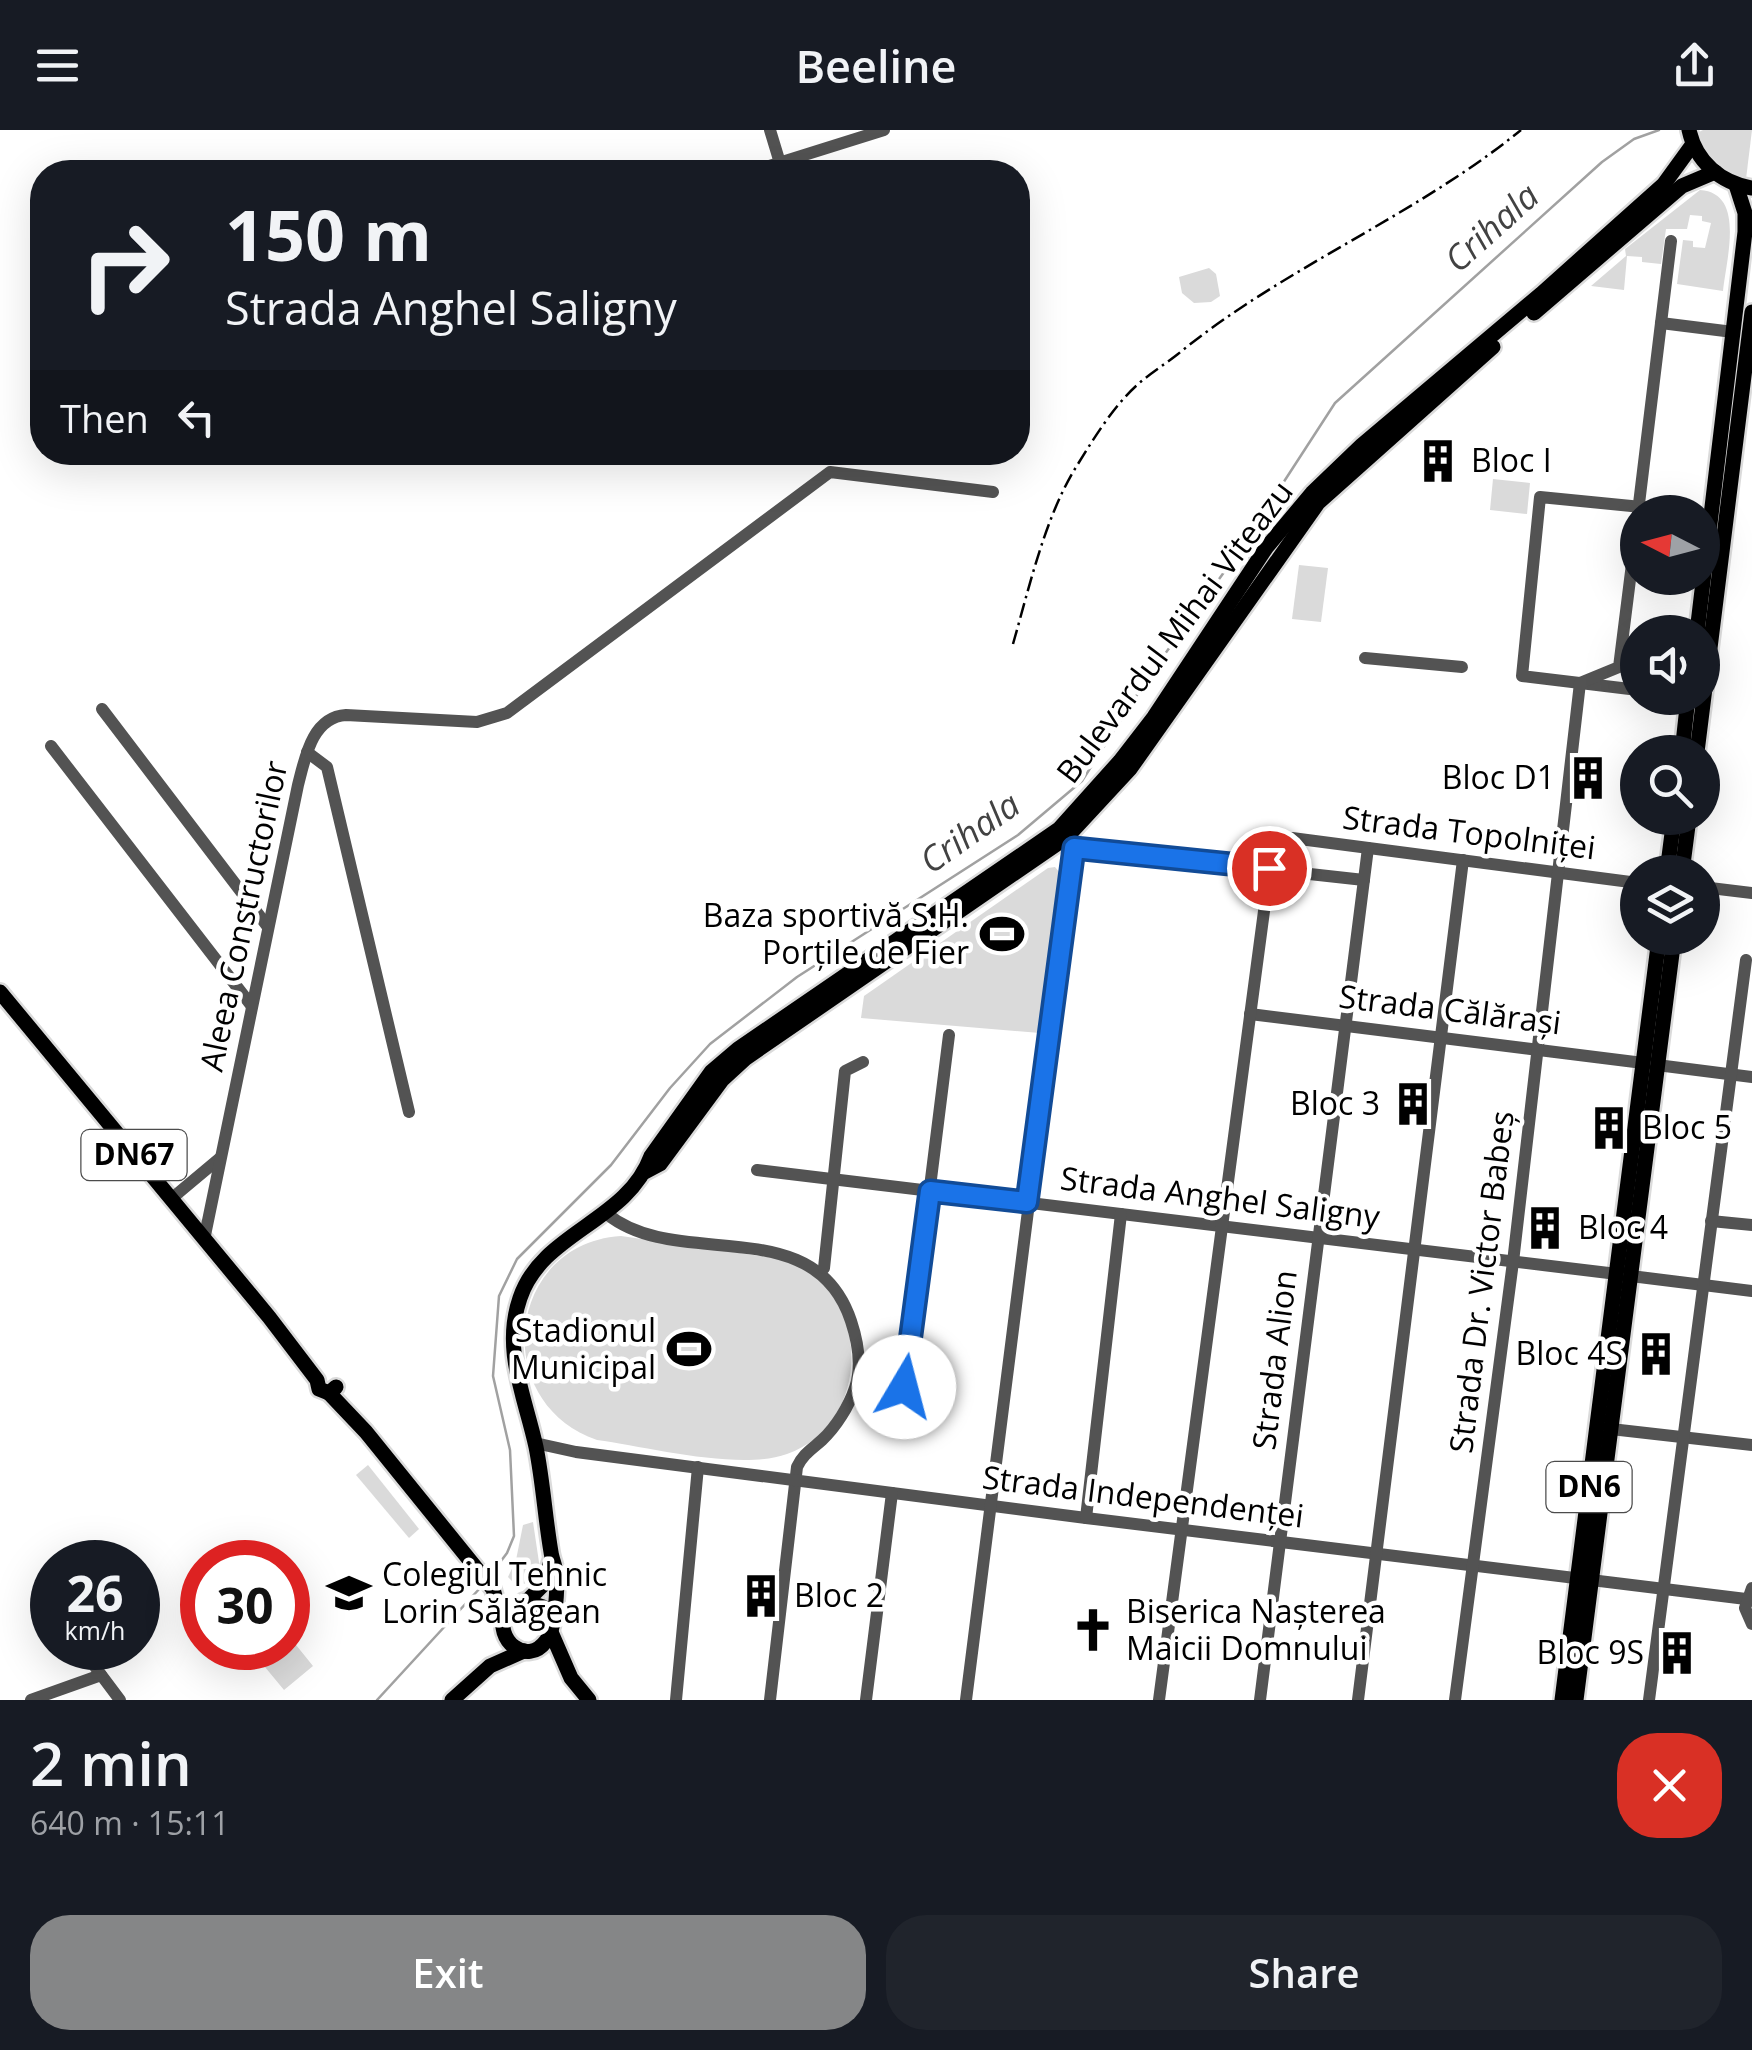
<!DOCTYPE html>
<meta charset="utf-8">
<style>
:root{--surface:#171b24;--page:#20242c;--text:#f1f3f6;--muted:#9ea1a6;--accent:#858687}
body{margin:0;font-family:"Open Sans",sans-serif;background:var(--page);color:var(--text);height:100vh;display:flex;flex-direction:column;font-size:38px;white-space:nowrap}
*{box-sizing:border-box;margin:0}
p{font-size:32px;color:var(--muted)}
.icon{flex:none;width:55px;height:55px;fill:none;stroke:currentColor;stroke-width:2;stroke-linecap:round;stroke-linejoin:round}
.map{position:relative;height:1570px;overflow:hidden}
.panel{display:flex;flex-direction:column;background:var(--surface);flex:1}
.panel>*{flex:none}
.top-card{position:absolute;left:30px;top:30px;width:1000px;height:305px;border-radius:40px;box-shadow:0 10px 40px #0002;background:#171b24;color:var(--text);overflow:hidden}
.needle{width:65px;rotate:276deg}
.fabs{position:absolute;left:1620px;top:365px;display:grid;gap:20px}
.fabs a{display:grid;place-items:center;width:100px;height:100px;border-radius:50%;background:var(--surface);box-shadow:0 10px 40px #0002;font-size:50px}
.speed{position:absolute;left:30px;top:1410px;display:flex;gap:20px;font-size:50px;font-weight:700;text-align:center}
.speed>*{display:grid;place-content:center;width:130px;height:130px;border-radius:50%;background:var(--surface);box-shadow:0 10px 40px #0002;line-height:1}
.speed small{font-size:25px;font-weight:400}
.speed .limit{border:15px solid #d22;background:#fff;color:#111}
.pin{position:absolute;display:grid;place-items:center;width:85px;height:85px;color:#fff;margin:-42px;border:5px solid #fff;border-radius:50%;box-shadow:0 2px 10px #0007}
.me{position:absolute;width:110px;margin:-55px;rotate:8deg;stroke-linejoin:round;filter:drop-shadow(0 0 8px #0008)}
.turn{display:flex;align-items:center;gap:35px;height:210px;padding:0 30px;font-size:45px}
.turn .icon{width:130px;height:130px;stroke-width:2.5}
.turn b{display:block;font-size:70px;line-height:85px}
.then{display:flex;align-items:center;height:95px;padding:0 30px;background:#0003;gap:20px;font-size:38px}
.round{display:grid;place-items:center;flex:none;width:105px;height:105px;border-radius:40px;background:var(--page)}
.head{display:flex;align-items:center;justify-content:space-between;height:170px;padding:0 30px}
h1{font-size:60px;font-weight:600;line-height:75px}
.action{display:flex;gap:20px;margin-top:auto;padding:20px 30px}
.action a{flex:1;height:115px;border-radius:40px;background:var(--accent);color:#fff;font-size:40px;font-weight:600;line-height:115px;text-align:center}
.action a+a{background:var(--page);color:var(--text)}
header{display:flex;justify-content:space-between;align-items:center;height:130px;padding:0 30px;background:var(--surface);font-size:45px;font-weight:600}
.map>svg:first-child{display:block}
</style>
<header><svg class="icon" aria-label="menu" viewBox="0 0 24 24"><path d="M4 6h16M4 12h16M4 18h16"/></svg>Beeline<svg class="icon" aria-label="share" viewBox="0 0 24 24"><path d="M12 15V3M7 8l5-5 5 5M5 13v7h14v-7"/></svg></header>
<div class="map">
<svg width="1752" height="1570" viewBox="0 0 1752 1570">
<rect width="100%" height="100%" fill="#fff"/>
<g fill="#dadada">
<path d="M1703 0H1752L1746 49C1723 44 1701 25 1699 2Z"/>
<path d="M1700 60C1746 63 1726 130 1723 161L1677 154 1683 110 1693 111V117L1705 118 1711 93 1702 91V86L1690 85 1687 99H1666L1661 134 1642 132V127L1627 126 1624 160 1591 156 1626 126 1625 119Z"/>
<polygon points="1209,138 1216,144 1220,166 1211,172 1194,173 1182,163 1179,147"/>
<polygon points="1493,349 1530,353 1527,384 1490,380"/>
<polygon points="1299,435 1328,438 1321,492 1292,489"/>
<polygon points="1055,737 1060,743 1040,903 861,888 864,866 1048,738"/>
<path d="M621 1106 781 1129C796 1135 810 1141 821 1152 872 1202 858 1299 787 1324 740 1341 648 1317 597 1310 488 1272 507 1113 621 1106Z"/>
<polygon points="368,1335 419,1399 409,1408 356,1345"/>
<polygon points="533,1392 540,1439 531,1454 514,1453 508,1447 516,1430 523,1395"/>
<polygon points="288,1505 313,1536 284,1560 250,1519 288,1518"/>
</g>
<g fill="none" stroke-linecap="round" stroke-linejoin="round">
<g stroke="#a1a1a1" stroke-width="2.5">
<polyline points="489,1447 507,1423 514,1406 510,1320 493,1246 499,1166 517,1129 611,1035 670,958 710,914 797,847 1018,705 1082,651 1149,546 1235,427 1335,273 1602,32 1634,9 1659,0"/>
<polyline points="377,1570 481,1457"/>
</g>
<g stroke="#dbdbdb" stroke-width="20">
<g id="major">
<path d="M1689 0C1696 32 1721 53 1752 58"/>
<polyline points="1534,183 1682,56 1715,42"/>
<polyline points="1697,502 1745,102 1745,83 1736,55"/>
<polyline points="1682,622 1688,568"/>
<polyline points="1697,622 1752,182"/>
<polyline points="1667,742 1674,688"/>
<polyline points="1682,742 1689,688"/>
<polyline points="0,862 269,1187 317,1250 319,1259 329,1263 336,1257"/>
<polyline points="645,1042 660,1034 722,950 746,928 1067,707 1130,639 1318,373 1493,217"/>
<polyline points="329,1263 366,1302 493,1459 502,1491"/>
<polyline points="527,1471 543,1455 551,1431"/>
<path d="M551 1492 543 1477 524 1471 505 1483C494 1510 527 1537 546 1511 555 1500 558 1459 556 1444 556 1437 552 1430 551 1422 545 1387 543 1352 536 1317 525 1266 502 1220 520 1168 542 1102 627 1092 651 1026L711 942 738 919 1059 699 1120 631 1154 587 1266 418 1312 363 1362 315 1541 164 1664 54 1693 14"/>
<polyline points="551,1502 571,1548 589,1570"/>
<polyline points="452,1570 490,1536 524,1521"/>
<polyline points="1562,1570 1659,808"/>
<polyline points="1576,1570 1674,808"/>
</g>
</g>
<g stroke="#535353" stroke-width="12">
<polyline points="770,0 780,33"/>
<polyline points="750,42 884,0"/>
<polyline points="1661,193 1733,202"/>
<polyline points="1638,382 1671,111"/>
<polyline points="1365,528 1462,537"/>
<polyline points="1638,560 1522,546 1540,367 1692,382"/>
<polyline points="102,579 268,797"/>
<polyline points="51,616 251,875"/>
<polyline points="307,622 327,637 409,982"/>
<polyline points="1074,718 1364,750"/>
<polyline points="1702,757 1752,763"/>
<polyline points="1250,884 1643,933"/>
<polyline points="1657,935 1752,947"/>
<polyline points="757,1040 1617,1144"/>
<polyline points="171,1069 220,1028"/>
<path d="M607 1084C678 1142 814 1079 851 1191 858 1212 862 1237 855 1258 849 1276 836 1297 822 1310 812 1319 803 1324 797 1337L770 1570"/>
<polyline points="1711,1091 1752,1095"/>
<path d="M204 1110 298 655C305 628 312 587 346 585L477 592 507 583 830 342 993 362"/>
<polyline points="824,1138 845,941 863,932"/>
<polyline points="1631,1146 1752,1161"/>
<polyline points="905,1257 949,905"/>
<polyline points="1611,1299 1752,1315"/>
<polyline points="535,1313 576,1322 1086,1388 1746,1469"/>
<polyline points="1086,1388 1121,1084"/>
<polyline points="1752,1458 1745,1478 1752,1494"/>
<polyline points="48,1474 52,1480"/>
<polyline points="81,1518 120,1570"/>
<polyline points="31,1570 101,1545"/>
<polyline points="676,1570 698,1337"/>
<polyline points="866,1570 892,1363"/>
<polyline points="966,1570 1074,718 1063,703"/>
<polyline points="1159,1570 1272,721 1283,710 1292,708 1638,753"/>
<polyline points="1260,1570 1368,718"/>
<polyline points="1358,1570 1463,730"/>
<polyline points="1455,1570 1513,1132 1580,553 1619,537 1638,386"/>
<polyline points="1649,1570 1746,830"/>
</g>
<use href="#major" stroke="#000" stroke-width="15"/>
<path stroke="#000" stroke-width="2.5" stroke-dasharray="15 5 2.5 5" stroke-linecap="butt" d="M1013 514C1029 458 1044 392 1073 342 1091 313 1111 279 1136 256 1149 244 1164 235 1178 224 1284 137 1414 87 1521 0"/>
</g>
<g fill="none" stroke-linecap="round" stroke-linejoin="round">
<g stroke="#114b97" stroke-width="25">
<polyline id="route" points="904,1257 930,1061 1027,1072 1074,718 1269,738"/>
</g>
<use href="#route" stroke="#1a73e8" stroke-width="18"/>
</g>
<defs>
<g id="building-bare" transform="scale(3.45)"><path d="M-4-6H4V6H1V3H-1V6H-4ZM-2.5-4.3h1.7v1.8h-1.7ZM.8-4.3h1.7v1.8H.8ZM-2.5-1h1.7V.8h-1.7ZM.8-1h1.7V.8H.8Z" fill="#000" stroke="#fff" stroke-width="2.5" paint-order="stroke"/></g>
<g id="stadium-bare" transform="scale(3.45)"><path d="M0-5a6.5 5 0 1 0 0 10a6.5 5 0 1 0 0-10ZM-3.5-1.8h7v3.6h-7Z" fill="#000" stroke="#fff" stroke-width="2.5" paint-order="stroke"/></g>
<g id="school-bare" transform="scale(3.45)"><path d="M0-5L7-2L0 1L-7-2ZM-4 1L0 2.5L4 1V4Q0 6-4 4Z" fill="#000" stroke="#fff" stroke-width="2.5" paint-order="stroke"/></g>
<g id="church-bare" transform="scale(3.45)"><path d="M-1.2-6h2.4v3.5h3.3v2.4h-3.3V6h-2.4V-.1h-3.3v-2.4h3.3Z" fill="#000" stroke="#fff" stroke-width="2.5" paint-order="stroke"/></g>
</defs>
<g fill-rule="evenodd">
<use href="#building-bare" x="1438" y="331"/>
<use href="#building-bare" x="1588" y="648"/>
<use href="#stadium-bare" x="1002" y="804"/>
<use href="#building-bare" x="1413" y="974"/>
<use href="#building-bare" x="1609" y="998"/>
<use href="#building-bare" x="1545" y="1098"/>
<use href="#stadium-bare" x="689" y="1219"/>
<use href="#building-bare" x="1656" y="1224"/>
<use href="#school-bare" x="349" y="1463"/>
<use href="#building-bare" x="761" y="1466"/>
<use href="#church-bare" x="1093" y="1500"/>
<use href="#building-bare" x="1677" y="1523"/>
</g>
<g text-anchor="middle" stroke-width="9" stroke-linejoin="round" paint-order="stroke">
<g fill="#fff" stroke="#4c4c4c" stroke-width="2.5">
<rect x="81.5" y="1000" width="105" height="50" rx="8"/>
<rect x="1546.5" y="1332" width="85" height="50" rx="8"/>
</g>
<g font-size="30" font-weight="bold" fill="#000">
<text x="134" y="1035">DN67</text>
<text x="1589" y="1367">DN6</text>
</g>
<g font-size="32" fill="#000" stroke="#fff" text-anchor="start">
<text x="1471" y="342">Bloc I</text>
<text x="1555" y="659" text-anchor="end">Bloc D1</text>
<text x="969" y="797" text-anchor="end">Baza sportivă S.H.<tspan x="969" dy="37">Porțile de Fier</tspan></text>
<text x="1380" y="985" text-anchor="end">Bloc 3</text>
<text x="1642" y="1009">Bloc 5</text>
<text x="1578" y="1109">Bloc 4</text>
<text x="656" y="1212" text-anchor="end">Stadionul<tspan x="656" dy="37">Municipal</tspan></text>
<text x="1623" y="1235" text-anchor="end">Bloc 4S</text>
<text x="382" y="1456">Colegiul Tehnic<tspan x="382" dy="37">Lorin Sălăgean</tspan></text>
<text x="794" y="1477">Bloc 2</text>
<text x="1126" y="1493">Biserica Nașterea<tspan x="1126" dy="37">Maicii Domnului</tspan></text>
<text x="1644" y="1534" text-anchor="end">Bloc 9S</text>
</g>
<g font-size="32" fill="#000" stroke="#fff">
<text transform="translate(1175 502) rotate(-53)" y="11">Bulevardul Mihai Viteazu</text>
<text transform="translate(1469 703) rotate(7)" y="11">Strada Topolniței</text>
<text transform="translate(244 786) rotate(-78)" y="11">Aleea Constructorilor</text>
<text transform="translate(1450 880) rotate(7)" y="11">Strada Călărași</text>
<text transform="translate(1220 1068) rotate(7)" y="11">Strada Anghel Saligny</text>
<text transform="translate(1482 1152) rotate(-83)" y="11">Strada Dr. Victor Babeș</text>
<text transform="translate(1275 1230) rotate(-83)" y="11">Strada Alion</text>
<text transform="translate(1143 1367) rotate(7)" y="11">Strada Independenței</text>
</g>
<g font-size="35" font-style="italic" fill="#424242" stroke="#fff">
<text transform="translate(1492 98) rotate(-42)" y="12">Crihala</text>
<text transform="translate(970 703) rotate(-35)" y="12">Crihala</text>
</g>
</g>
</svg>
<div class="fabs">
<a><svg class="needle" viewBox="-14 -14 28 28"><path d="M0-13l5 13h-10z" fill="#e53935"/><path d="M0 13l5-13h-10z" fill="#9ea1a6"/></svg></a>
<a><svg class="icon" aria-label="sound" viewBox="0 0 24 24"><path d="M4 9h4l5-4v14l-5-4H4zM17 9q2 3 0 6"/></svg></a>
<a><svg class="icon" aria-label="search" viewBox="0 0 24 24"><circle cx="10" cy="10" r="6"/><path d="M15 15l6 6"/></svg></a>
<a><svg class="icon" aria-label="layers" viewBox="0 0 24 24"><path d="M12 4l9 5-9 5-9-5zM3 14l9 5 9-5"/></svg></a>
</div>
<div class="speed"><div>26<small>km/h</small></div><div class="limit">30</div></div>
<div class="pin" style="left:1269px;top:738px;background:#d93025"><svg class="icon" aria-label="arrive" viewBox="0 0 24 24"><path d="M6 21V4h12l-3 4 3 4H6"/></svg></div>
<svg class="me" style="left:904px;top:1257px" viewBox="-20 -20 40 40"><circle r="19" fill="#fff"/><path d="M0-13L10 11 0 6-10 11z" fill="#1a73e8"/></svg>
<div class="top-card">
<div class="turn"><svg class="icon" aria-label="right" viewBox="0 0 24 24"><path d="M7 20v-9h11M14 6l5 5-5 5"/></svg><div><b>150 m</b>Strada Anghel Saligny</div></div>
<div class="then">Then<svg class="icon" aria-label="left" viewBox="0 0 24 24"><path d="M17 20v-9H6M10 6l-5 5 5 5"/></svg></div>
</div>
</div>
<section class="panel">
<div class="head"><div><h1>2 min</h1><p>640 m · 15:11</p></div><a class="round" style="background:#d93025;color:#fff"><svg class="icon" aria-label="close" viewBox="0 0 24 24"><path d="M6 6l12 12M18 6L6 18"/></svg></a></div>
<div class="action"><a>Exit</a><a>Share</a></div>
</section>
